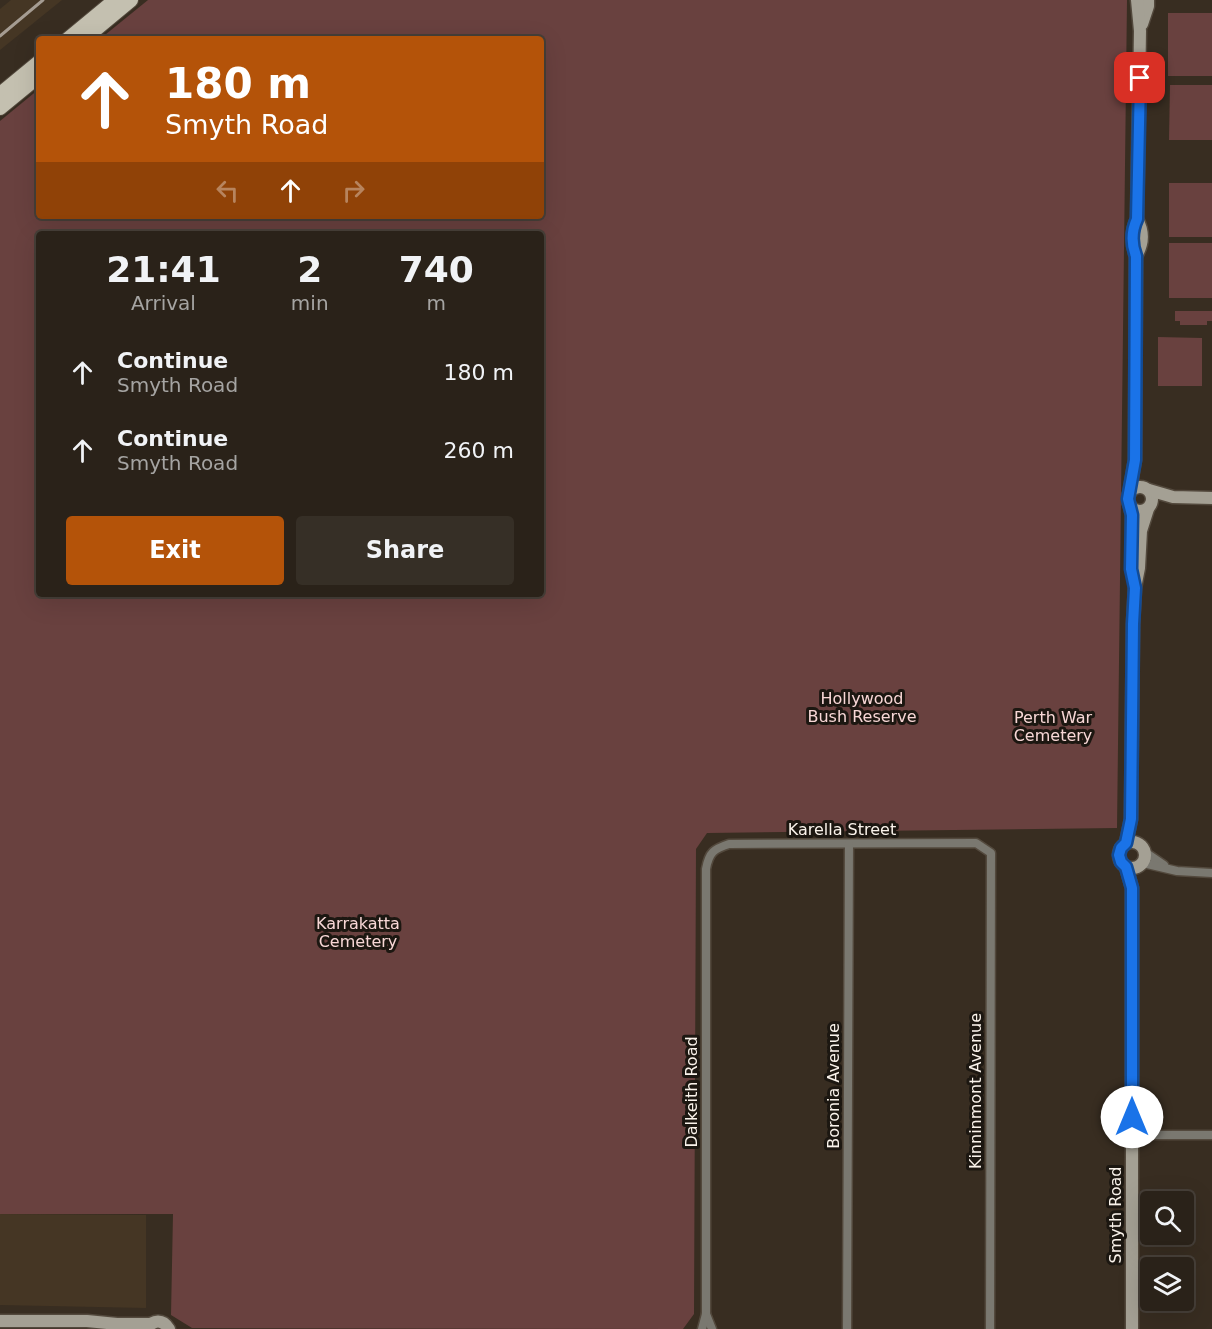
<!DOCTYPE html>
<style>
:root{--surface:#2a2219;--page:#362f26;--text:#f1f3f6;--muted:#a5a4a2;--line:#463f38;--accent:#b45309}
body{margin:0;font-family:"DejaVu Sans",sans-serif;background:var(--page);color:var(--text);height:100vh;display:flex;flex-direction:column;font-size:22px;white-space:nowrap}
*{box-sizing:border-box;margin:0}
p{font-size:20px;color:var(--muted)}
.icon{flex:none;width:33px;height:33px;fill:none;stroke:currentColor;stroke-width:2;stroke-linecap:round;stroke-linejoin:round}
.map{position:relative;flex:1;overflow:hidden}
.details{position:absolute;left:36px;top:231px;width:508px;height:366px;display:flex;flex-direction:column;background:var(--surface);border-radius:6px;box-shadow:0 6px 24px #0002,0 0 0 2px var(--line)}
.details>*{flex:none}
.hud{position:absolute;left:36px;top:36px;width:508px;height:183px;border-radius:6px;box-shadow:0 6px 24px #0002,0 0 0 2px var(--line);background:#b45309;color:#fff;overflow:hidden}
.tools{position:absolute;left:1140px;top:1191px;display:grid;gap:12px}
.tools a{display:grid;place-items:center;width:54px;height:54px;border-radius:6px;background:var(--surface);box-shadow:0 6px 24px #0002,0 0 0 2px var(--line);font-size:30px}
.pin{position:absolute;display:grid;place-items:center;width:51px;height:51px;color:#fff;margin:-26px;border-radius:12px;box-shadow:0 3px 9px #0006}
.me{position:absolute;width:66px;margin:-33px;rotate:0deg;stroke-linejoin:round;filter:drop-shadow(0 0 4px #0008)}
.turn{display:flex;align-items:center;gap:21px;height:126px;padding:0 30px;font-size:27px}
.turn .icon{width:78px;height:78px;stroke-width:2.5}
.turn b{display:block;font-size:42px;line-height:51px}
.lanes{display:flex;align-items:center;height:57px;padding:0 30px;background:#0003;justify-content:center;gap:30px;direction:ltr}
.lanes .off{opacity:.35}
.eta{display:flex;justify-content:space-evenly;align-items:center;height:102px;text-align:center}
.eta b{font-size:36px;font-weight:700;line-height:42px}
.primary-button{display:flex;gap:12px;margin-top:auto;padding:12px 30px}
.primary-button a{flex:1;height:69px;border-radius:6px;background:var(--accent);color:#fff;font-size:24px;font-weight:700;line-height:69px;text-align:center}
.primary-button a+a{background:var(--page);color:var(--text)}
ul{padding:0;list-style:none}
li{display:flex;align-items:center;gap:18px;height:78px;padding:0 30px}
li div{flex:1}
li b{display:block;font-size:22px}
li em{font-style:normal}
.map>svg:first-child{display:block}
</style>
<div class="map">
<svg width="1212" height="1329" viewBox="0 0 1212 1329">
<rect width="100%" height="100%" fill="#382d21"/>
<g fill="#453624">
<polygon points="11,0 62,0 0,50 0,9"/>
<polygon points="0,1214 146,1215 146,1308 0,1305"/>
</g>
<g fill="#69413f" fill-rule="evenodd">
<path d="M148 0H1127L1117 828 707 833 696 849 694 1314 683 1329 192 1328 171 1315 173 1214H0V121L39 89V216H542V39H100ZM39 234H542V594H39Z"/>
<rect x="1168" y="13" width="44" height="63"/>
<polygon points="1170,85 1212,85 1212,140 1169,140"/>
<rect x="1169" y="183" width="43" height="54"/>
<rect x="1169" y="243" width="43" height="55"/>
<polygon points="1175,311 1212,311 1212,321 1207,321 1207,325 1180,325 1180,321 1175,321"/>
<polygon points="1158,337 1202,338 1202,386 1158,386"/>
</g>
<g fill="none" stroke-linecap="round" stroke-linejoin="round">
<g stroke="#53493d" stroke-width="11">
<g id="street">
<polyline points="1145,852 1164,865"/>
<polyline points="1143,863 1177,871 1212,873"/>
<polyline points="1131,1135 1212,1135"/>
<polyline points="706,1314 712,1329"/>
<path d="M702 1329 706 1314V869C709 852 714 849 729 844L976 843 991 853 990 1329"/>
<polyline points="847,1329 849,844"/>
</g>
</g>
<g stroke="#53493d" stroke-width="15">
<g id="secondary">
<polyline points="1142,24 1148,6 1148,0"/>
<path d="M1136 256C1144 243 1144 232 1137 219"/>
<circle cx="1140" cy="499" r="12"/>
<polyline points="1149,490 1173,497 1212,498"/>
<path d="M1129 495 1135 460 1136 256C1131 243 1131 232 1137 219L1140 31 1137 0"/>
<polyline points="1130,506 1132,515 1132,551"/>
<circle cx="1132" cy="855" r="13"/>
<polyline points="1126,843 1131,819 1133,624 1135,588 1139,568 1141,531 1148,509"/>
<polyline points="1126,867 1132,888 1132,1329"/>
<polyline points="0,1321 87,1321 117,1324 150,1324"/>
<path d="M147 1329C153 1319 163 1319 169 1329"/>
</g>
</g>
<g stroke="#53493d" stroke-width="16">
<g id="primary">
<polyline points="68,39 115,0"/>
<polyline points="84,39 131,0"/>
<polyline points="0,94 39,62"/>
<polyline points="0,108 39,76"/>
</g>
</g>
<use href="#street" stroke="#7a7870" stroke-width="8"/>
<use href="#secondary" stroke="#a4a094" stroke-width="12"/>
<use href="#primary" stroke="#c4c0b0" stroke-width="14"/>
<polyline stroke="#a59c92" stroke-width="3" points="0,36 43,0"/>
</g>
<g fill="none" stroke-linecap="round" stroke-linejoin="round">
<g stroke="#114b97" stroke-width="15">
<path id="route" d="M1132 1117V888L1126 867 1121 862 1119 855 1121 848 1126 843 1131 819 1133 624 1135 588 1131 569 1132 515 1128 499 1135 460 1136 256C1131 243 1131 232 1137 219L1140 78"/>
</g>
<use href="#route" stroke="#1a73e8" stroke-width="10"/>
</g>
<g text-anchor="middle" stroke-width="6" stroke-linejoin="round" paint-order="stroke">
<g font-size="16" fill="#f8d7d6" stroke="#1c1711">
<text x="862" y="704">Hollywood<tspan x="862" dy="18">Bush Reserve</tspan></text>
<text x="1053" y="723">Perth War<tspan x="1053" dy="18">Cemetery</tspan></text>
<text x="358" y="929">Karrakatta<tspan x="358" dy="18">Cemetery</tspan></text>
</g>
<g font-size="16" fill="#faf3eb" stroke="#1c1711">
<text x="842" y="835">Karella Street</text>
<text transform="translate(833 1086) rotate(-90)" y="6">Boronia Avenue</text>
<text transform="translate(975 1091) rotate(-90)" y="6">Kinninmont Avenue</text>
<text transform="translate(691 1092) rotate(-90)" y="6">Dalkeith Road</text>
<text transform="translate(1115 1215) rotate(-90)" y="6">Smyth Road</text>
</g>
</g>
</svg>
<div class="tools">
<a><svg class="icon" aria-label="search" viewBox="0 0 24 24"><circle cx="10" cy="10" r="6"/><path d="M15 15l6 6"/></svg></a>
<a><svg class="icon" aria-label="layers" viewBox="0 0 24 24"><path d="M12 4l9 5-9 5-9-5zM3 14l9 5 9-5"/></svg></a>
</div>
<div class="pin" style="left:1140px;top:78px;background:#d93025"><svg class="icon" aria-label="arrive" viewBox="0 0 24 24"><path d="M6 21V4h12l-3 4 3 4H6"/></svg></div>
<svg class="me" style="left:1132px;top:1117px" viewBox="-20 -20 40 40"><circle r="19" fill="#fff"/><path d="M0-13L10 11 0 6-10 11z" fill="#1a73e8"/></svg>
<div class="hud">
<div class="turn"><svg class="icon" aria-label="ahead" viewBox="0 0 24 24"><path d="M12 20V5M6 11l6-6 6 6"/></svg><div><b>180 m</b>Smyth Road</div></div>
<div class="lanes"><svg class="icon off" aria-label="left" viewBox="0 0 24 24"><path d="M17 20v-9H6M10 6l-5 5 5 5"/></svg><svg class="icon" aria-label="ahead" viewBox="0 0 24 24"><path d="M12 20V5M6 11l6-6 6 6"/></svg><svg class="icon off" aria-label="right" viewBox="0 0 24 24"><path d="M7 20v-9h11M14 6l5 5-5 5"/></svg></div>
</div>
<section class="details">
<div class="eta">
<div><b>21:41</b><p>Arrival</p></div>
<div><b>2</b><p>min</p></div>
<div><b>740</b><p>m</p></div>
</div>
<ul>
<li><svg class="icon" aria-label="ahead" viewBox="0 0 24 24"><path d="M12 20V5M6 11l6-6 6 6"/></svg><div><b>Continue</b><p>Smyth Road</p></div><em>180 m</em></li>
<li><svg class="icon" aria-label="ahead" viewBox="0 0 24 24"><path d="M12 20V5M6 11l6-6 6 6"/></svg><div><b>Continue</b><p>Smyth Road</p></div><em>260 m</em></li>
</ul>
<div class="primary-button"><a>Exit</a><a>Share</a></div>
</section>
</div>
